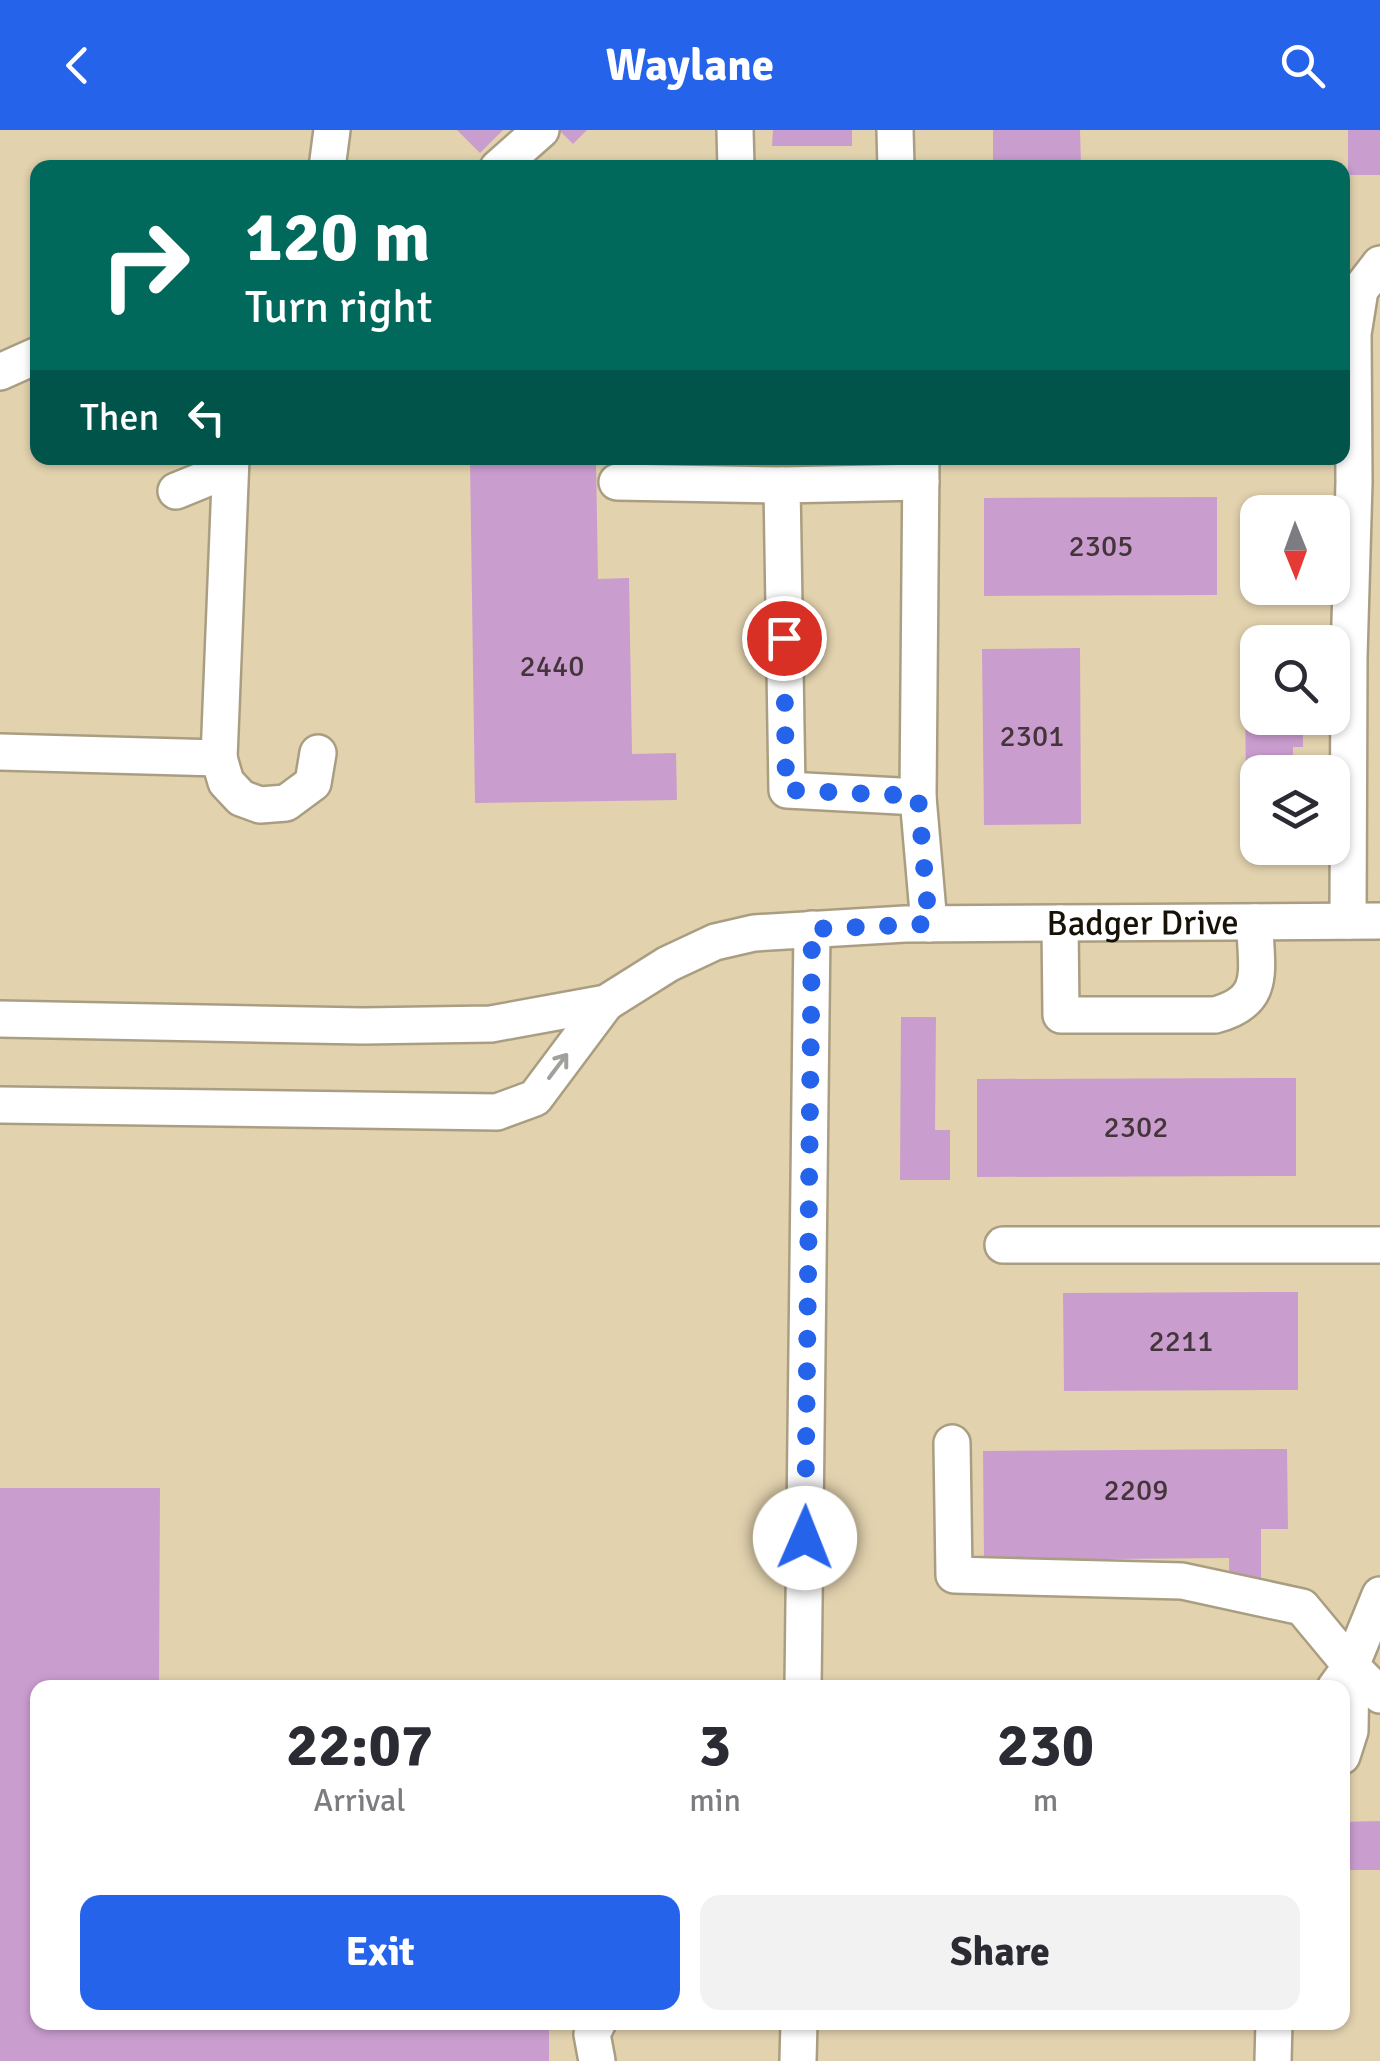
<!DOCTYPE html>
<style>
:root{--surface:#fff;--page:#f2f2f3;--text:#2b2b33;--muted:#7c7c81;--accent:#2563eb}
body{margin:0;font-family:Signika,sans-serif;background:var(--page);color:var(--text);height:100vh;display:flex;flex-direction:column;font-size:38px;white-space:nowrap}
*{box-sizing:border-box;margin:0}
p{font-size:32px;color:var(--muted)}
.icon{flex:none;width:55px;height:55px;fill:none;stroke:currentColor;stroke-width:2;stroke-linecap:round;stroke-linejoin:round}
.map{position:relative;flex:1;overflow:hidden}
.details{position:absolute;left:30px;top:1550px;width:1320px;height:350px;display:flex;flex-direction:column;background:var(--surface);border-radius:20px;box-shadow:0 2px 8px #0004}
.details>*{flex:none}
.hud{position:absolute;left:30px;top:30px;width:1320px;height:305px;border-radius:20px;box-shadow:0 2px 8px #0004;background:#00695c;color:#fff;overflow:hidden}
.needle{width:65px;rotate:179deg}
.controls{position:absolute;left:1240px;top:365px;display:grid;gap:20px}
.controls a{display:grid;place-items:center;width:110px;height:110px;border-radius:20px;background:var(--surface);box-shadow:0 2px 8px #0004;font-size:50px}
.pin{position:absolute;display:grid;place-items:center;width:85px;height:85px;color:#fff;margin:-42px;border:5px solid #fff;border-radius:50%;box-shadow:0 2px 10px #0007}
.me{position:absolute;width:110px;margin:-55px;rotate:1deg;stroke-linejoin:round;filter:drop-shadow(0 0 8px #0008)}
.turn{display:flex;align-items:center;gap:35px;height:210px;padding:0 50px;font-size:45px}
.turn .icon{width:130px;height:130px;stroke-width:2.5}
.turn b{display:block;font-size:70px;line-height:85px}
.then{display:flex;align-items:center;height:95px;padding:0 50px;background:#0003;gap:20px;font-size:38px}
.eta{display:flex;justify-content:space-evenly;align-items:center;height:170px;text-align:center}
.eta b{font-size:60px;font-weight:700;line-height:70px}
.primary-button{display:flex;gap:20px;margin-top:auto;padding:20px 50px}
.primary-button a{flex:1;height:115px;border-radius:20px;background:var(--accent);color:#fff;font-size:40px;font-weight:700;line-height:115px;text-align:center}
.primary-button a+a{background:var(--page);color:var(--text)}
header{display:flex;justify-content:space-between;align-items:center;height:130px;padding:0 50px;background:var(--accent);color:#fff;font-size:45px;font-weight:700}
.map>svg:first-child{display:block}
</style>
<header><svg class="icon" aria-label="back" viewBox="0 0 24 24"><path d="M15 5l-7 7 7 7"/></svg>Waylane<svg class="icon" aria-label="search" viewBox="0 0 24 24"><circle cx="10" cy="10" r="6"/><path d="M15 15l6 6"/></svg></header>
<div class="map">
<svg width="1380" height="1931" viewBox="0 0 1380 1931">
<rect width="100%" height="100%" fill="#ece0c1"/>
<path fill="#e2d2ae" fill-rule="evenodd" d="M0 0H1380V1931H0ZM38 38H1342V328H38ZM1258 382H1332V458H1258ZM1258 512H1332V588H1258ZM1258 642H1332V718H1258ZM38 1558H1342V1892H38Z"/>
<g fill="#ca9dcf">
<polygon points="457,0 503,0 480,23"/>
<polygon points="559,0 587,0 573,14"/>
<polygon points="773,0 852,0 852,16 772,16"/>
<polygon points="993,0 1080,0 1081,38 993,38"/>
<rect x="1348" y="0" width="32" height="45"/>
<polygon points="596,329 598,449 629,448 632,624 676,623 677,670 475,673 470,330"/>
<polygon points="1217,367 1217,465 984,466 984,368"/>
<polygon points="1245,514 1258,514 1258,588 1303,588 1303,617 1293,617 1293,642 1258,642 1258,693 1246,693"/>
<polygon points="1080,518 1081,694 984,695 982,519"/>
<polygon points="901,887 936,887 935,1000 950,1000 950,1050 900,1050"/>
<polygon points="1296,948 1296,1046 977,1047 977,949"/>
<polygon points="1298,1162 1298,1260 1064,1261 1063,1163"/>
<polygon points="1287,1319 1288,1399 1261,1399 1261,1448 1229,1448 1229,1428 984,1430 983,1321"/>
<polygon points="0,1358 160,1358 159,1558 38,1558 38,1892 549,1892 549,1931 0,1931"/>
<polygon points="1380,1691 1380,1740 1342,1740 1342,1692"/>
<rect x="1342" y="1755" width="7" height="40"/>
</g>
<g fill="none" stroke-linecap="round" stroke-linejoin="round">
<g stroke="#aa9e82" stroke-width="40">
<g id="minor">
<polyline points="735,0 736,38"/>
<polyline points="895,0 896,38"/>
<polyline points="327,38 332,0"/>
<polyline points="498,38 541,0"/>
<polyline points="0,242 38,225"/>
<polyline points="921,331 918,667 929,794"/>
<polyline points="617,352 782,355"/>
<polyline points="176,361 230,339"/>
<polyline points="0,622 219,628 231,328"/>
<polyline points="219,628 226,652 241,668 260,675 286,673 313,653 318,623"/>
<polyline points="918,667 787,660 782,355 921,352"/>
<polyline points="1348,791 1349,527 1354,352 1353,204 1360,160 1380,134"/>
<path d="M1060 793 1061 885H1215C1269 871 1255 838 1255 792"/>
<path id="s1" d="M0 889 363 896 491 894 606 873 668 834 715 812 754 803 905 794 1380 791"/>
<polyline points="0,975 497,982 535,968 606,873"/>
<polyline points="1003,1115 1380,1115"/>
<polyline points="952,1313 954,1445 1182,1451 1302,1477 1351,1536 1380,1565"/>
<polyline points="803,1558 812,799"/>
<polyline points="1335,1558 1351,1536 1380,1465"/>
<polyline points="1342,1626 1350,1601 1351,1536"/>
<polyline points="597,1931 592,1904 598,1892"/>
<polyline points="798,1931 799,1892"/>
<polyline points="1273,1931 1274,1892"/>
</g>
</g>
<use href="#minor" stroke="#fff" stroke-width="35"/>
</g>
<defs><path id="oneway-shaft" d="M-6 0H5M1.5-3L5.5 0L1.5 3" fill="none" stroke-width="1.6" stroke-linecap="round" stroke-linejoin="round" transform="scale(2.5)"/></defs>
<use stroke="#a2a09c" href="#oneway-shaft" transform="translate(558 936) rotate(-53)"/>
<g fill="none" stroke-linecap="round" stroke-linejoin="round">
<polyline stroke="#2563eb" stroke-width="18" stroke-dasharray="0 32.4" points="784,508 786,660 918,666 929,794 812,799 805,1408"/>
</g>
<g text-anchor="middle" stroke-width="8" stroke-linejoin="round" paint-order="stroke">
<g font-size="30" fill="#44353a">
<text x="1101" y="426">2305</text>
<text x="552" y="546">2440</text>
<text x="1032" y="616">2301</text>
<text x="1136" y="1007">2302</text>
<text x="1181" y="1221">2211</text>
<text x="1136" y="1370">2209</text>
</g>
<g font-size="35" fill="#171208" stroke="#fff">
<text dy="12" stroke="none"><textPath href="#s1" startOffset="1162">Badger Drive</textPath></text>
</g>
</g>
</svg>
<div class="controls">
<a><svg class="needle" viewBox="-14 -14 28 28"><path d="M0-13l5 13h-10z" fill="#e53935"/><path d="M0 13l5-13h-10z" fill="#7c7c81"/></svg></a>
<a><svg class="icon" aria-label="search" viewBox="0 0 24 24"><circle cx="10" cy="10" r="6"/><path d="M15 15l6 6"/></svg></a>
<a><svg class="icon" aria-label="layers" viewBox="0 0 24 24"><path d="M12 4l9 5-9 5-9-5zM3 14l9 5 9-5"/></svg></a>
</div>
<div class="pin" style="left:784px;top:508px;background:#d93025"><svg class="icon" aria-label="arrive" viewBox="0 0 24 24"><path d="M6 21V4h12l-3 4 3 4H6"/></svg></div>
<svg class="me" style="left:805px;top:1408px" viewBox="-20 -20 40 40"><circle r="19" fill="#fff"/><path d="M0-13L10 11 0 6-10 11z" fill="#2563eb"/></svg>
<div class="hud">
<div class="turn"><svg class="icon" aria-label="right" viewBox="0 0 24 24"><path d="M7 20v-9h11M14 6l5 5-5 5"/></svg><div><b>120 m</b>Turn right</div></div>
<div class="then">Then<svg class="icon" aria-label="left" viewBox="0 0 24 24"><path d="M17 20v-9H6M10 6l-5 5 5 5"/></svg></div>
</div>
<section class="details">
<div class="eta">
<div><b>22:07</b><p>Arrival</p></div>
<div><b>3</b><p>min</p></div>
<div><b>230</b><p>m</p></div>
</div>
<div class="primary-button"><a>Exit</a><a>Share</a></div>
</section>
</div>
